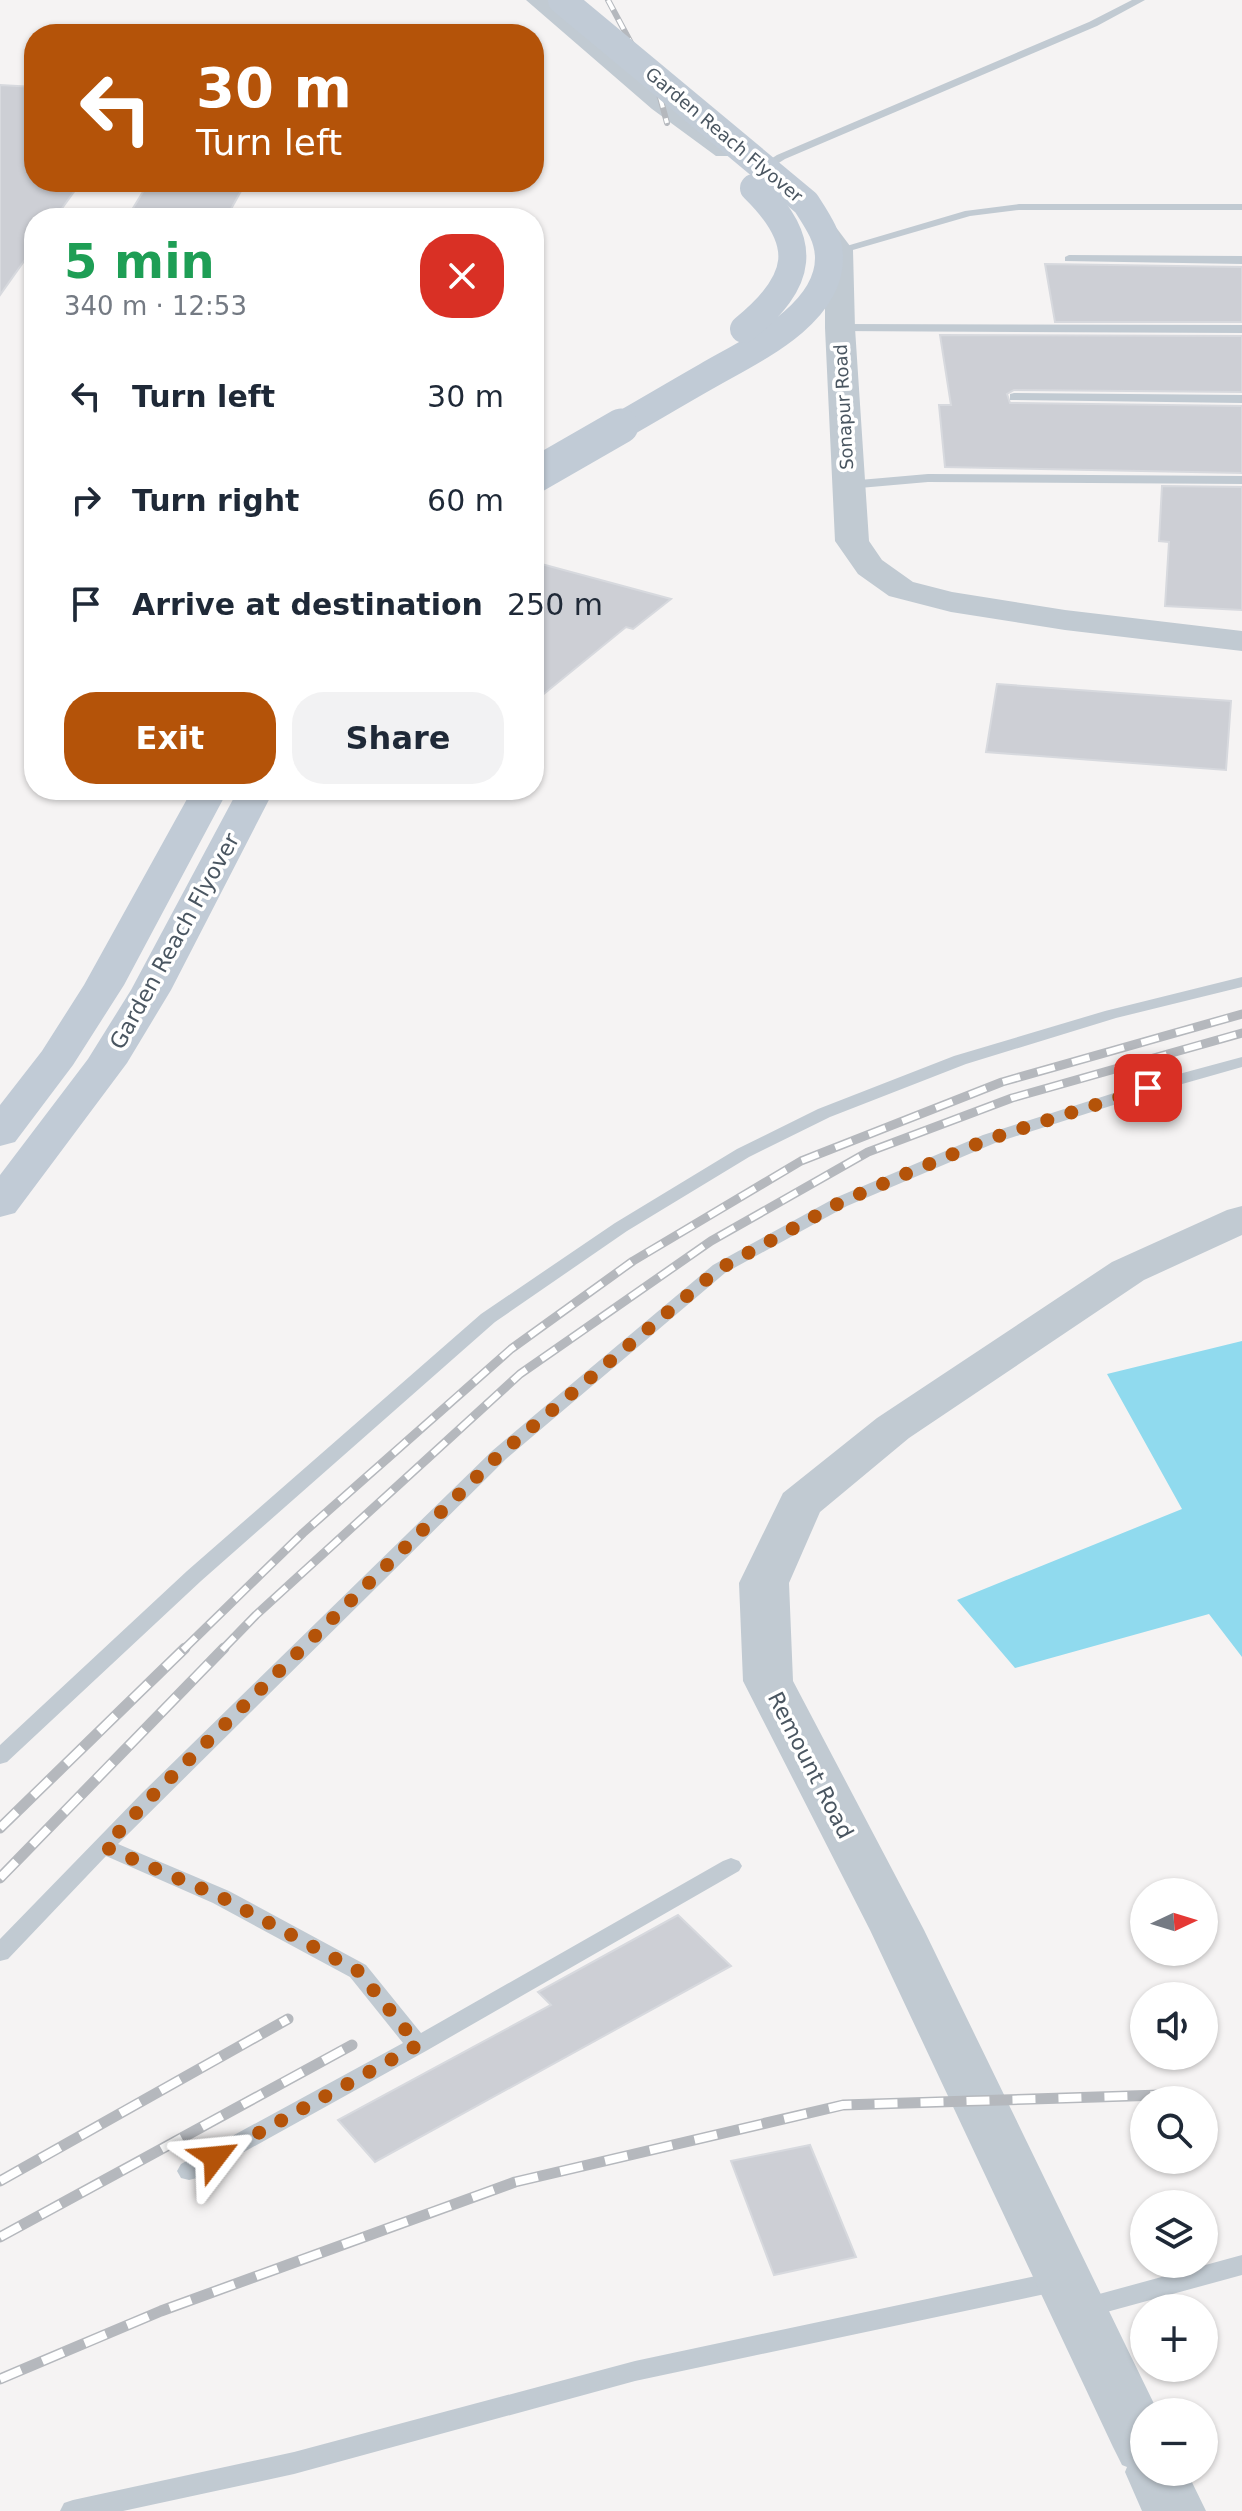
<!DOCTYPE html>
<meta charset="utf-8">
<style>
:root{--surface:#fff;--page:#f2f2f3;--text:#1f2937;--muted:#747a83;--accent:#b45309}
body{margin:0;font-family:"DejaVu Sans",sans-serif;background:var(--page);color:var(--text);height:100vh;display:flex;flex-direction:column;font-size:30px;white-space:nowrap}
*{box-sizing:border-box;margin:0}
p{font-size:26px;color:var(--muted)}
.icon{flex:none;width:44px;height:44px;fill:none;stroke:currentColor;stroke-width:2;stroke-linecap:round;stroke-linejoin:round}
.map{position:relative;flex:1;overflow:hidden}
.drawer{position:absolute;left:24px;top:208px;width:520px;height:592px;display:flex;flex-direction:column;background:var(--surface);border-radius:32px;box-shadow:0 2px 6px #0004}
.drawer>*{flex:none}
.banner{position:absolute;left:24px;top:24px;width:520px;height:168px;border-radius:32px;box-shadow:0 2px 6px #0004;background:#b45309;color:#fff;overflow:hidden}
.needle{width:52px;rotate:86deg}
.buttons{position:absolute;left:1130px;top:1878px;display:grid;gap:16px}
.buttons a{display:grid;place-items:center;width:88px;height:88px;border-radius:50%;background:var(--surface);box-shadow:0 2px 6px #0004;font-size:40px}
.pin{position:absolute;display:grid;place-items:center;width:68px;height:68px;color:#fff;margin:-34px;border-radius:16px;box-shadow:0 4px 12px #0006}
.me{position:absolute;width:88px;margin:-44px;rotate:61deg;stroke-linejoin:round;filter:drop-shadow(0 0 6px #0008)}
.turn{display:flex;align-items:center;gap:28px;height:168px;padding:0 40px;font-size:36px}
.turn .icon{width:104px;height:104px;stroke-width:2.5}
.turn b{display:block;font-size:56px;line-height:68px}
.round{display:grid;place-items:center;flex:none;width:84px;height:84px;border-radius:32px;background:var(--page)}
.summary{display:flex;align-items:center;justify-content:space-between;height:136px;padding:0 40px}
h1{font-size:48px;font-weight:700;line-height:60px;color:#1e9e55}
.action{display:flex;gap:16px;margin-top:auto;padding:16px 40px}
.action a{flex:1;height:92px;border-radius:32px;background:var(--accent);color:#fff;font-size:32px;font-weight:700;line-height:92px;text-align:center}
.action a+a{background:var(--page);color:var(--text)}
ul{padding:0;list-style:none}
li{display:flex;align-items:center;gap:24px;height:104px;padding:0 40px}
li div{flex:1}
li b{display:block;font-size:30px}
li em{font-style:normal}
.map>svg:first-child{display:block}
</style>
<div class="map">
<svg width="1242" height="2511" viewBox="0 0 1242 2511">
<rect width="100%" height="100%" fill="#f5f3f3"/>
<polygon fill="#90daee" points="1242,1341 1242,1657 1209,1614 1015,1668 957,1600 1182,1509 1107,1374"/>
<g fill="#cdcfd5" stroke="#d7d9de" stroke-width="2">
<polygon points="0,85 34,87 34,182 81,182 55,218 34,218 34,247 0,295"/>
<polygon points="149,182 246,182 226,218 127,218"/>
<polygon points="1045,264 1242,267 1242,322 1055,322"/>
<polygon points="940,335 1242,336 1242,392 1014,390 1007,394 1010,403 1242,406 1242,473 945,467 939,405 951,405"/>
<polygon points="1162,486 1242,487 1242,610 1165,606 1169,542 1159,541"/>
<polygon points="534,562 671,599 633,629 626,627 534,702"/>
<polygon points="997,684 1231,701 1226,770 986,752"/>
<polygon points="678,1915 731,1966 375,2162 338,2120 551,2005 538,1992"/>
<polygon points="810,2145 856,2257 774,2275 731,2161"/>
</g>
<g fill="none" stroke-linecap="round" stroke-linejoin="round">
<g fill="#c1cad2" fill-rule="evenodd">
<polygon points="1132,0 1145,0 1097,26 785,159 761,174 751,172 777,155 1089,22"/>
<polygon points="1019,204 1242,204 1242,210 1019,210 970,216 839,254 833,250 965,211"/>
<polygon points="1069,255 1242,256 1242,264 1065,261 1065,257"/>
<polygon points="840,324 1242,325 1242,333 836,331 834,328"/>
<polygon points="1014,393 1242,395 1242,403 1010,400 1010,394"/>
<polygon points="928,474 1242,476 1242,484 928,482 848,489 841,485 848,481"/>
<polygon points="1242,977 1242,987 1116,1018 966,1064 830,1117 749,1157 627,1231 495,1322 201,1581 7,1762 0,1764 0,1745 187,1571 481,1314 615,1223 737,1149 818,1109 954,1056 1105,1011"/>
<polygon points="1242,1057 1242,1067 1154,1092 995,1143 847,1206 725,1273 506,1459 118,1844 229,1891 366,1965 421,2033 723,1861 731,1858 739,1861 742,1866 739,1871 426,2051 197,2178 189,2180 181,2178 177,2171 181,2164 403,2043 350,1977 213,1903 106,1856 8,1959 0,1961 0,1939 142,1793 492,1451 713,1265 835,1198 983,1135 1142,1084"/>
<polygon points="1242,2255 1242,2275 1081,2319 1072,2316 1069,2309 1072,2302 1081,2299"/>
<polygon points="1059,2271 1068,2274 1071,2281 1068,2288 1059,2291 635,2381 294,2474 123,2511 60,2511 64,2503 73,2500 294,2452 635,2361"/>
</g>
<g fill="#c1cad2" fill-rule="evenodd">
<polygon points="526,0 553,0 670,97 736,144 740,150 736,156 716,156 652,109"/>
<polygon points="822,220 832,222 853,250 855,328 869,541 882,560 913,582 952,592 1065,610 1242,631 1242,651 1065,630 951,612 889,596 858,574 835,541 825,328 825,251 808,228 812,222"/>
<polygon points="1242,1206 1242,1235 1144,1280 909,1438 820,1512 789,1583 793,1681 924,1930 1158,2412 1144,2412 1144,2472 1187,2472 1206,2511 1142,2511 1125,2472 1127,2467 1122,2465 1113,2447 870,1930 743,1681 739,1583 783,1493 877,1418 1112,1262 1227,1210"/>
</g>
<g fill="#c1cbd6" fill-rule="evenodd">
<polygon points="192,790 228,790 124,985 73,1065 15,1142 0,1146 0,1105 42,1051 84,985"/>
<polygon points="238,790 274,790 171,990 127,1063 15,1213 0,1217 0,1175 88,1059 131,990"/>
</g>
<g stroke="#b5b8bd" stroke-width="6">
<polyline id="rail-far2" points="608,0 660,97 667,123"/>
</g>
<g stroke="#b5b8bd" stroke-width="9">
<g id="rail-far1">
<polyline points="183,1650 303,1533 511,1349 633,1261 801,1161 1002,1082 1242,1014"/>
<polyline points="222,1650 256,1615 520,1374 711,1241 868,1152 1012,1098 1242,1033"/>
</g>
</g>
<g stroke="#b5b8bd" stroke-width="11">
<g id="rail">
<polyline points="0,1828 185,1648"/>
<polyline points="0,1878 224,1648"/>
<polyline points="0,2181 288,2019"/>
<polyline points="0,2237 352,2045"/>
<polyline points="0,2379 161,2311 515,2182 843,2105 1161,2095"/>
</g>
</g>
<use href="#rail-far2" stroke="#fff" stroke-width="4" stroke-dasharray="11" stroke-linecap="butt"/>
<use href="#rail-far1" stroke="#fff" stroke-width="6" stroke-dasharray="18" stroke-linecap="butt"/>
<use href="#rail" stroke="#fff" stroke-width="8" stroke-dasharray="23" stroke-linecap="butt"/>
<g stroke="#c1cbd6" stroke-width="28">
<path d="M562 0 806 203C817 220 829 237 829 258 829 316 750 351 707 376 677 393 647 411 617 428"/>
<path d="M744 329C803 281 810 243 754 188"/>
</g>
<polyline stroke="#c1cbd6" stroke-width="35" points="534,476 621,426"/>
</g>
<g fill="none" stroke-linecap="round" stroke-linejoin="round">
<polyline stroke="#b45309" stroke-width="14" stroke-dasharray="0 25.2" points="215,2157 418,2045 358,1971 221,1897 105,1847 150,1798 499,1455 719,1269 841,1202 915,1170 989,1139 1148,1088"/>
</g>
<g text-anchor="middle" stroke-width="7" stroke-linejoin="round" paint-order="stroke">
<g font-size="18" fill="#4a5661" stroke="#fff">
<text transform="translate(724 135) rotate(40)" y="6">Garden Reach Flyover</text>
<text transform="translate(844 407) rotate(-93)" y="6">Sonapur Road</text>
</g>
<g font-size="22" fill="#4a5661" stroke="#fff">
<text transform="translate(174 941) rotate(-61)" y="8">Garden Reach Flyover</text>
<text transform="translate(811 1765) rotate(63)" y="8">Remount Road</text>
</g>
</g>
</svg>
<div class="buttons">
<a><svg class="needle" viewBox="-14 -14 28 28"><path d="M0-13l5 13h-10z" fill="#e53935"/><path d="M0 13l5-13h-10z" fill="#747a83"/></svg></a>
<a><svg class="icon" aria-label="sound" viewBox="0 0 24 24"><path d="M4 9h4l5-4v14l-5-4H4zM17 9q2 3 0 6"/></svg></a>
<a><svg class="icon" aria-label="search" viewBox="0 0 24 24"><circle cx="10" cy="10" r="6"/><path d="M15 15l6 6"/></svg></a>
<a><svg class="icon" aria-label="layers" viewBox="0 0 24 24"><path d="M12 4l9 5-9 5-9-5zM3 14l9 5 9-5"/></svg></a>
<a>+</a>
<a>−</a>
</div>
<div class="pin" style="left:1148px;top:1088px;background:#d93025"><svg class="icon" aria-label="arrive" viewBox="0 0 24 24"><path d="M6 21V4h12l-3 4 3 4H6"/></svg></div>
<svg class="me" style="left:215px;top:2157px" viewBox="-20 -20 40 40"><path d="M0-17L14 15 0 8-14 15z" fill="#b45309" stroke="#fff" stroke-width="4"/></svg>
<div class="banner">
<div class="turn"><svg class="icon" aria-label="left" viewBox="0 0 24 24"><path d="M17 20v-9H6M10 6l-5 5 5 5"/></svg><div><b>30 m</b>Turn left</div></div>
</div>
<section class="drawer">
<div class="summary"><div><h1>5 min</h1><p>340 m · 12:53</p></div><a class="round" style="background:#d93025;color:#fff"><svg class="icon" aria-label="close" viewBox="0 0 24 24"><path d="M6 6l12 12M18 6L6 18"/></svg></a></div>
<ul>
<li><svg class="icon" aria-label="left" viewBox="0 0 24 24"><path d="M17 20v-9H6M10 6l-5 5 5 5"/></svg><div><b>Turn left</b></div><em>30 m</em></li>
<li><svg class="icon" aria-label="right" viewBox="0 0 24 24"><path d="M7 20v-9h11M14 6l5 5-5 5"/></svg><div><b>Turn right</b></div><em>60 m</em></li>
<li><svg class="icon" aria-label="arrive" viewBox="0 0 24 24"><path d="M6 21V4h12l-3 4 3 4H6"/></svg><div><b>Arrive at destination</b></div><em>250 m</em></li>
</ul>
<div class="action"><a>Exit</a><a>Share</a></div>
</section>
</div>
